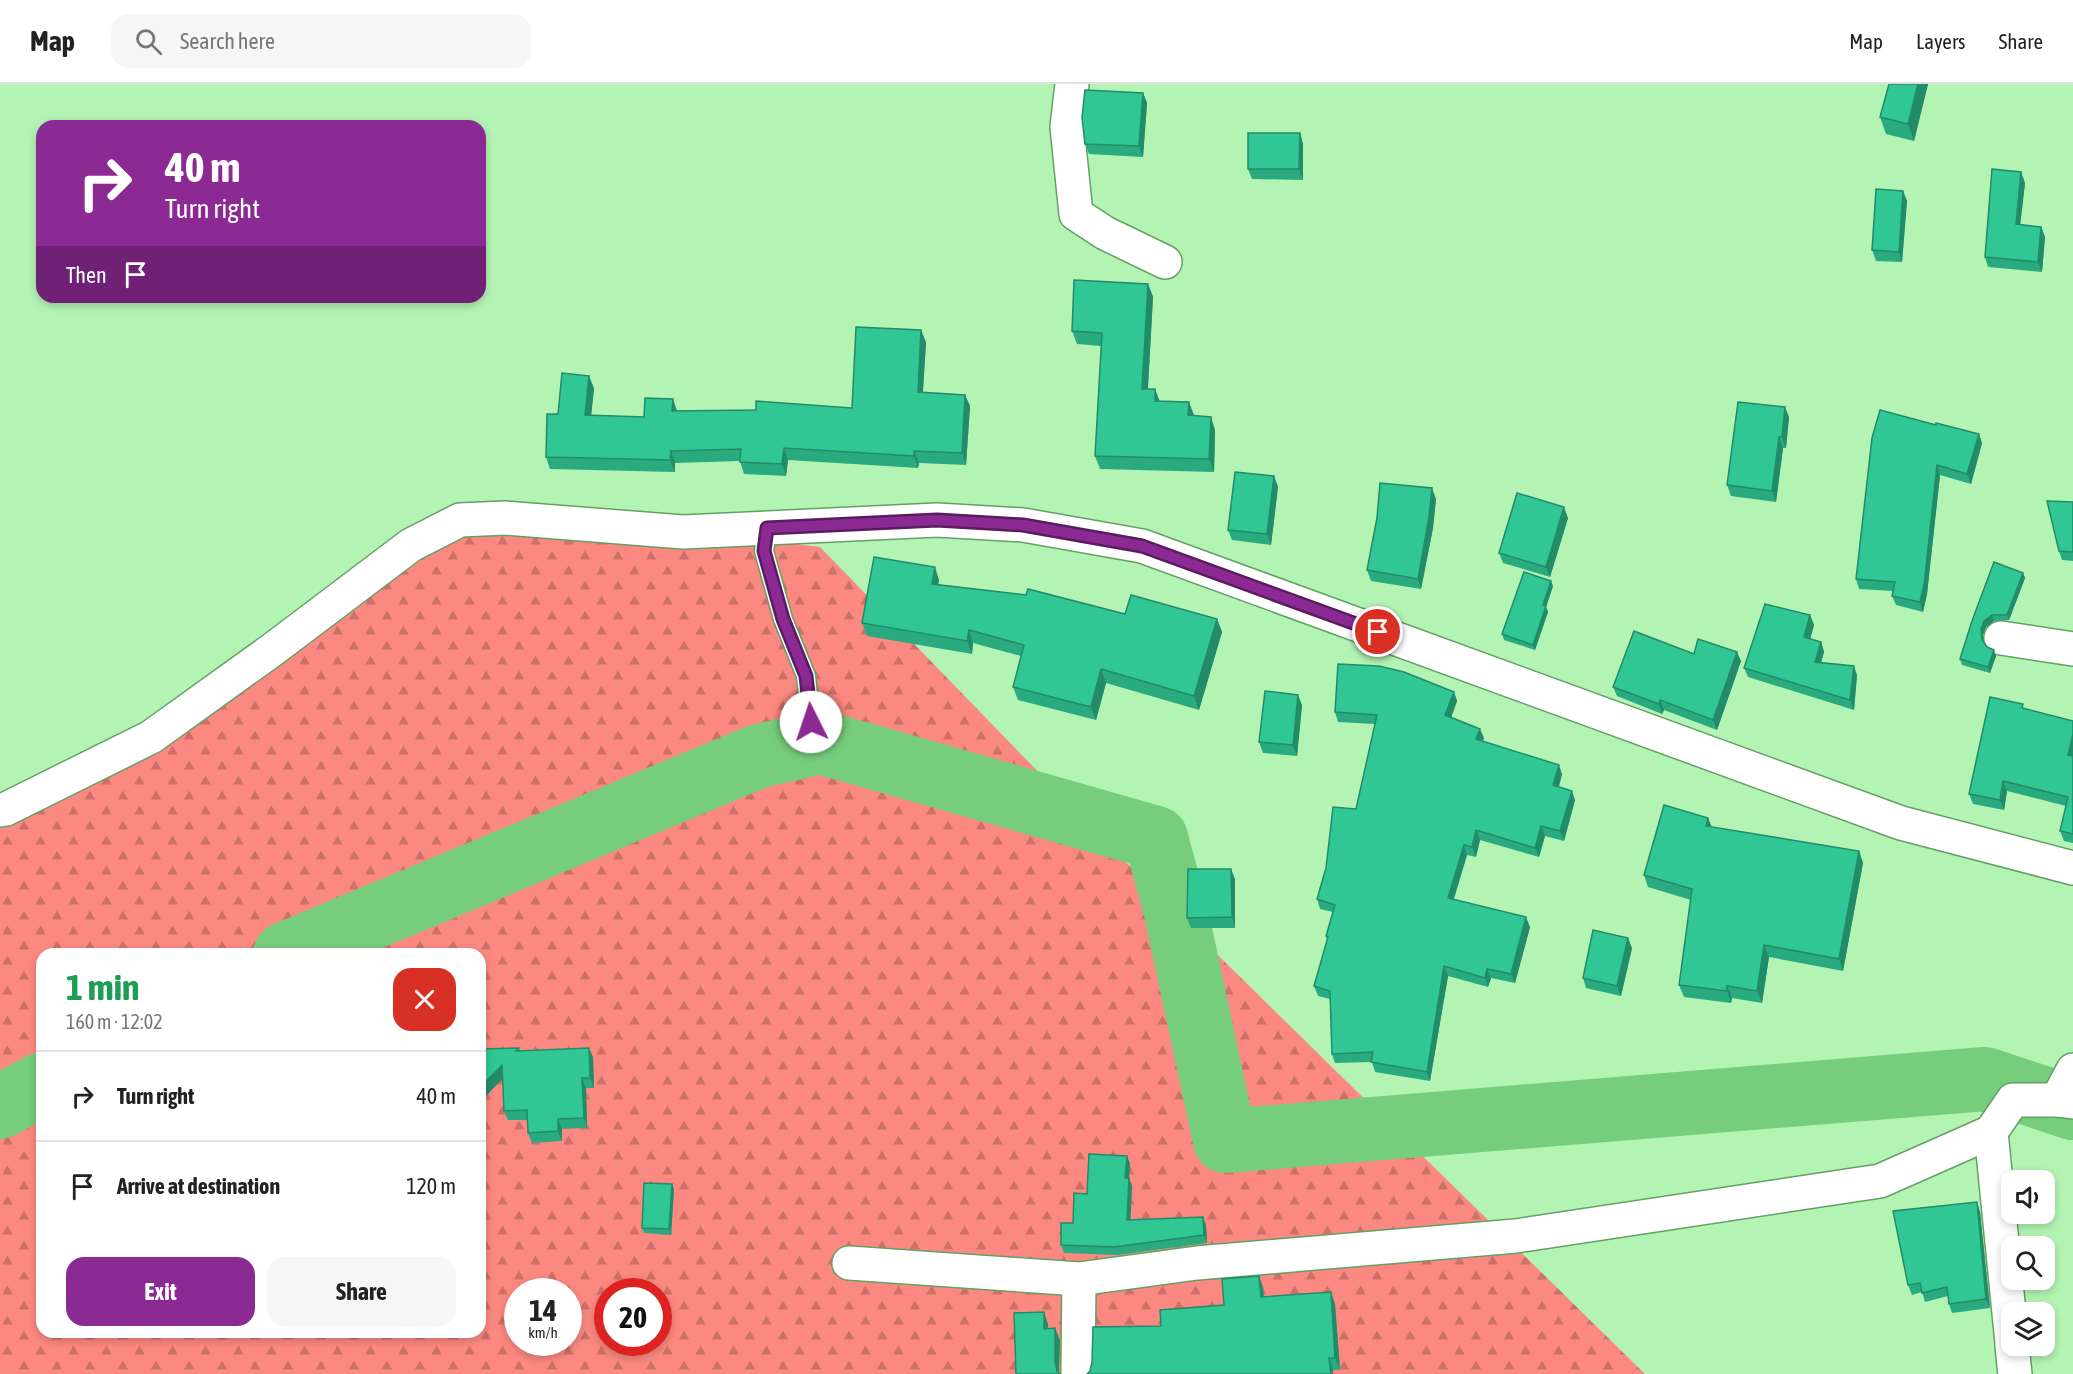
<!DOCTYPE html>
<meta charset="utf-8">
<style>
:root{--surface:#fff;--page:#f6f6f6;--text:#222;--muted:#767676;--line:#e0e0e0;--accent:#8c2a93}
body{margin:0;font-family:"Asap Condensed",sans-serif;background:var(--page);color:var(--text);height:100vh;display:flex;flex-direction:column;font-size:22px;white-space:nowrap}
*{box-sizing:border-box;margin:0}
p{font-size:20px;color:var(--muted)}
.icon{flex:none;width:33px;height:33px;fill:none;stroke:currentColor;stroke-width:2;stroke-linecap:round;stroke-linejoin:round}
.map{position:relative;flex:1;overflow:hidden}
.panel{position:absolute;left:36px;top:864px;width:450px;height:390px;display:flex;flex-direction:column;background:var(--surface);border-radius:18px;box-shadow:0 3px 9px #0003}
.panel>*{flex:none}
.guide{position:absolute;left:36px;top:36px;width:450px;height:183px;border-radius:18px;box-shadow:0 3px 9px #0003;background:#8c2a93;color:#fff;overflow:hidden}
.fabs{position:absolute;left:2001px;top:1086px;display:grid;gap:12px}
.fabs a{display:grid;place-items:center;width:54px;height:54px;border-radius:12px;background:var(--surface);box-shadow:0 3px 9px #0003;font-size:30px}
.speed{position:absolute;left:504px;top:1194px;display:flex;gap:12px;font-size:30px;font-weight:700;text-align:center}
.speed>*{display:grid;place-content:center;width:78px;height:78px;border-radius:50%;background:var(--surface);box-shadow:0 3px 9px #0003;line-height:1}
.speed small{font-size:15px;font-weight:400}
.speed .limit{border:9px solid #d22;background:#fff;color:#111}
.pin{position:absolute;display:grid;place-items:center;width:51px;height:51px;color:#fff;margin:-26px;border:3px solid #fff;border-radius:50%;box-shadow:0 2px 6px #0007}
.me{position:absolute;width:66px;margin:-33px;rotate:356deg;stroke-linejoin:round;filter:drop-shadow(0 0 4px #0008)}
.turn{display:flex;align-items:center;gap:21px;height:126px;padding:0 30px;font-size:27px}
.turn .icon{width:78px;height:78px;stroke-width:2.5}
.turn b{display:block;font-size:42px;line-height:51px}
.then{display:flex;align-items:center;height:57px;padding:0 30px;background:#0003;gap:12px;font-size:22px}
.round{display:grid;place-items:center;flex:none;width:63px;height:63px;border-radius:18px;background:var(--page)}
.headline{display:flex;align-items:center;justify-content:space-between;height:102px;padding:0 30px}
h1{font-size:36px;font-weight:700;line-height:45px;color:#1e9e55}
.primary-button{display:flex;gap:12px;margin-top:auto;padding:12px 30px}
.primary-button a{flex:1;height:69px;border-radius:18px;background:var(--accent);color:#fff;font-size:24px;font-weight:700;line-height:69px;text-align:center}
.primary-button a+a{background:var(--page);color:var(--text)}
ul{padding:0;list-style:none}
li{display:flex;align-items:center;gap:18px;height:90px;padding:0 30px;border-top:2px solid var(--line)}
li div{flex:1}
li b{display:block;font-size:22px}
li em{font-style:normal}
header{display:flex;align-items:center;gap:36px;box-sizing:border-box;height:84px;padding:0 30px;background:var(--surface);border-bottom:2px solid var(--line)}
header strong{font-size:28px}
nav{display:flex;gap:33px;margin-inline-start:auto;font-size:21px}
.search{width:420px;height:54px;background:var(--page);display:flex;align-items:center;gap:15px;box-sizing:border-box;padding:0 21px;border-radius:18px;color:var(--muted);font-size:22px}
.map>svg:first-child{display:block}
</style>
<header>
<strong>Map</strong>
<div class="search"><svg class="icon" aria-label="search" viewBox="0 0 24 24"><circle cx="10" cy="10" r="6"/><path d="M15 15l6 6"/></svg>Search here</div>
<nav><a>Map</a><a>Layers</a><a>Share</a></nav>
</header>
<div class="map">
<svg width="2073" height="1290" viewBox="0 0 2073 1290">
<defs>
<pattern id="forest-firs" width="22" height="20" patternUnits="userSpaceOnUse" patternTransform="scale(1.5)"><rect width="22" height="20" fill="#fb8981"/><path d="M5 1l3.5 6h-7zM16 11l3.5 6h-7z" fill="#cb7169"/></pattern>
</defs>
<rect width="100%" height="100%" fill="#b3f4b4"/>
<path fill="url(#forest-firs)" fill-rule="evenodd" d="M513 441 772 457 820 463 1184 838 1645 1290H0V735L417 464 458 450ZM42 870H480V1248H42ZM518 1208H568V1258H518ZM608 1208H658V1258H608Z"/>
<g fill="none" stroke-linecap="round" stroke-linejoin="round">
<g stroke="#76cd7b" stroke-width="64">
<polyline points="285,870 759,672 820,658 1156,754 1176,828 1225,1057 1985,995 2073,1024"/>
<polyline points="0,1023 42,1000"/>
</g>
<g stroke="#63a065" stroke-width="21">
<polyline id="lane" points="767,444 764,467 783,535 806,592 811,638"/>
</g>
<g stroke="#63a065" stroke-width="36">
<g id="street">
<polyline points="1072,0 1067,43 1076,130 1105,149 1165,178"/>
<polyline points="2001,554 2073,565"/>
<polyline points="0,726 6,725 151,653 272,566 411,461 460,436 505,434 683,448 937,436 1023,441 1142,462 1901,739 2073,784"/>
<polyline points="2057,1016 2073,986"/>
<polyline points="1991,1048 2012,1259"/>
<polyline points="849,1179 1079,1195 1197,1179 1516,1152 1880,1097 1991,1048 2013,1016 2057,1016 2073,1018"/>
<polyline points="2012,1262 2015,1290"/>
<polyline points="1078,1290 1079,1195"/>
</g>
</g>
<use href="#lane" stroke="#fff" stroke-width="18"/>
<use href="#street" stroke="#fff" stroke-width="33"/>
</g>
<g fill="#29ab7f">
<polygon points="1889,0 1928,0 1914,57 1886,50 1880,33"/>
<polygon points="1143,9 1147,19 1143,73 1089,70 1085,60"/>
<polygon points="1300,49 1303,60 1303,96 1252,95 1248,85"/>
<polygon points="2021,88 2025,99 2020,141 2041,143 2045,153 2042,188 1988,183 1985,173"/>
<polygon points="1903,107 1907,117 1902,178 1876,177 1872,166"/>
<polygon points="1148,200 1153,213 1148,305 1155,305 1159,317 1194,331 1215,346 1214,388 1100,385 1095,372 1101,262 1077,260 1072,247"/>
<polygon points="926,258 923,308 965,311 970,322 966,381 919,379 918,384 788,376 786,392 744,390 740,377 675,379 675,388 550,385 546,373 558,330 594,304 591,331 644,333 677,327 852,324"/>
<polygon points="1789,333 1786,364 1783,364 1776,418 1731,412 1727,401"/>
<polygon points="1872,354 1982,359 1971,400 1940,391 1927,510 1923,528 1896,521 1892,512 1893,507 1859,505 1856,495"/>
<polygon points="1274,392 1278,403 1271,461 1232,456 1228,446"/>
<polygon points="1436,415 1433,444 1421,505 1371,497 1367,486"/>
<polygon points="2073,418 2073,477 2062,476 2059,467"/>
<polygon points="1568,434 1550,493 1503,479 1499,469"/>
<polygon points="2023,489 2025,494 2009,536 1994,537 1986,543 1983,551 1983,558 1996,572 1990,589 1962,581 1960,575 1972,537"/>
<polygon points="939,496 938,501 1125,530 1217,535 1222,548 1199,626 1106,599 1096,636 1018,616 1013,603 1021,572 973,559 972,570 867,552 862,539"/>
<polygon points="1553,502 1546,523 1548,528 1535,566 1504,556 1502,550"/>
<polygon points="1810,531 1814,541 1810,555 1821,558 1824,568 1821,579 1857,591 1854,626 1748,593 1744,584"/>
<polygon points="1694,570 1741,577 1717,646 1664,626 1662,630 1617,612 1613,603"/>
<polygon points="1454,608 1457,617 1451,634 1484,654 1482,657 1562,690 1559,703 1575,716 1564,757 1545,752 1539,773 1480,756 1476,773 1467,771 1454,815 1530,843 1515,899 1491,894 1488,903 1448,892 1430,997 1375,988 1372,978 1335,979 1332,970 1330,915 1318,912 1314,902 1327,856 1326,852 1333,828 1320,825 1317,815 1356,725 1375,640 1338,638 1335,628"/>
<polygon points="1302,621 1297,672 1263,669 1259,658"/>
<polygon points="2025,625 2073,637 2073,759 2064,757 2060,747 2066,722 2007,707 2004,726 1973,720 1969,710"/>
<polygon points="1708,734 1711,743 1859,767 1863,779 1843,887 1769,873 1762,919 1732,914 1731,919 1684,913 1679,901 1691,816 1648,803 1644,791"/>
<polygon points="1235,795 1235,844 1191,844 1187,834"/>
<polygon points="1632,864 1621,912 1586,904 1583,894"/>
<polygon points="519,964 520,967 593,973 594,1004 586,1004 587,1044 562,1045 562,1057 532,1059 528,1049 528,1036 508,1036 504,1027 503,994 480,1018"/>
<polygon points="1127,1072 1130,1080 1129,1094 1132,1102 1130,1136 1206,1141 1207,1159 1117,1171 1064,1169 1061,1161 1087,1110"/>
<polygon points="672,1100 674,1105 671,1151 644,1149 642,1144"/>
<polygon points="1980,1128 1990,1224 1952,1229 1949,1220 1948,1212 1925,1218 1922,1208 1912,1211 1908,1201"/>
<polygon points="1259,1192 1263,1204 1264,1213 1335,1220 1340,1286 1333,1286 1333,1290 1087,1290 1161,1242 1224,1221"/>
</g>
<g fill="#228b68">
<polygon points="1918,0 1928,0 1914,57 1908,40"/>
<polygon points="1143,9 1147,19 1143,73 1139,62"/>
<polygon points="1300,49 1303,60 1303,96 1299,85"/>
<polygon points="2021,88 2025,99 2019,151 2016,140"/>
<polygon points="1903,107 1907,117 1902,178 1899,168"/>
<polygon points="2041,143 2045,153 2042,188 2038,178"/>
<polygon points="1148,200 1153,213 1147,318 1142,305"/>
<polygon points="921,246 926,258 922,320 918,308"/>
<polygon points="589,292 594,304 590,343 585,331"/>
<polygon points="1155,305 1160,318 1155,317"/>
<polygon points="965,311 970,322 966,381 962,369"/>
<polygon points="673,315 677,327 676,339 672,327"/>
<polygon points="1189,318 1194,331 1193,344 1188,331"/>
<polygon points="1785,323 1789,333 1786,364 1782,353"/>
<polygon points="1211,333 1215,346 1214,388 1209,375"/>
<polygon points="1979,350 1982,359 1971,400 1967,390"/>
<polygon points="1779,353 1783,364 1776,418 1772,407"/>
<polygon points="784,364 788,376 786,392 782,380"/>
<polygon points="671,367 675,379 675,388 670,376"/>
<polygon points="914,367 919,379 918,384 914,372"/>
<polygon points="1937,381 1940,391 1927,510 1923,528 1920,518"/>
<polygon points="1274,392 1278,403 1271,461 1267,450"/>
<polygon points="1432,404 1436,415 1433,444 1421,505 1418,495"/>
<polygon points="1564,423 1568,434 1550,493 1546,483"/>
<polygon points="935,483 939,496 936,514 932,500"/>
<polygon points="2023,489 2025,494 2009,536 2007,531"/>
<polygon points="1551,497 1553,502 1546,523 1548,528 1535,566 1533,561 1543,521"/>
<polygon points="1810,531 1814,541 1808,563 1804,553"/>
<polygon points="1992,531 1994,537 1986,543 1983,551 1984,561 1982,556 1981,545 1984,537"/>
<polygon points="1217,535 1222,548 1199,626 1194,612"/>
<polygon points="969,546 973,559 972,570 967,557"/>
<polygon points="1821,558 1824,568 1818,588 1815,578"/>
<polygon points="1994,566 1996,572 1990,589 1988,583"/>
<polygon points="1737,568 1741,577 1717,646 1713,636"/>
<polygon points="1854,582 1857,591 1854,626 1850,616"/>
<polygon points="1101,585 1106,599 1096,636 1091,623"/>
<polygon points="1454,608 1457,617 1448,641 1445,631"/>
<polygon points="1298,611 1302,621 1297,672 1293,661"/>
<polygon points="1660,616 1664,626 1662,630 1659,620"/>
<polygon points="1480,645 1484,654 1479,665 1476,655"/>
<polygon points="2073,650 2073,675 2068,671"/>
<polygon points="1559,681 1562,690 1556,711 1553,701"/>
<polygon points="2003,697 2007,707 2004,726 2000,716"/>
<polygon points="1572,707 1575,716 1564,757 1560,747"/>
<polygon points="1708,734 1713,746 1706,742"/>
<polygon points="1541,742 1545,752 1539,773 1535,764"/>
<polygon points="1476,746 1480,756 1476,773 1472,763"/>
<polygon points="1464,761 1467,771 1451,823 1448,814"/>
<polygon points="1859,767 1863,779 1843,887 1839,875"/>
<polygon points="1231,785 1235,795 1235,844 1232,833"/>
<polygon points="1526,833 1530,843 1515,899 1511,890"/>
<polygon points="1628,854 1632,864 1621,912 1617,902"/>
<polygon points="1764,861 1769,873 1762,919 1757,907"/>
<polygon points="1444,882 1448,892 1430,997 1427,988"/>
<polygon points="1487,885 1491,894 1488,903 1485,894"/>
<polygon points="1727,902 1732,914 1731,919 1727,907"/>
<polygon points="589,964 593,973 594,1004 590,994"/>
<polygon points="502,981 506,991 480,1018 480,1004"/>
<polygon points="582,994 586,1004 587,1044 584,1034"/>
<polygon points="558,1035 562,1045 562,1057 558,1047"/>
<polygon points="1127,1072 1130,1080 1129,1094 1132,1102 1130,1145 1127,1136 1125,1094"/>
<polygon points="672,1100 674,1105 671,1151 669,1145"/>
<polygon points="1977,1118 1980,1128 1990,1224 1986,1215"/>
<polygon points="1203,1133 1206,1141 1207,1159 1204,1151"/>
<polygon points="1259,1192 1263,1204 1265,1225 1261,1213"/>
<polygon points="1331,1208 1335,1220 1340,1286 1335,1274"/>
<polygon points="1044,1228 1048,1240 1048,1257 1044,1245"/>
<polygon points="1055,1244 1060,1256 1059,1290 1058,1290 1055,1278"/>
<polygon points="1329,1274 1333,1286 1333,1290 1331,1290"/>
</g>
<g fill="#30c794" stroke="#228b68" stroke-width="1.5">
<polygon points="1889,0 1918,0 1908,40 1880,33"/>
<polygon points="1085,6 1143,9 1139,62 1085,60 1082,33"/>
<polygon points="381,40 381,42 341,42 341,41"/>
<polygon points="1248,49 1300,49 1299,85 1248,85"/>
<polygon points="1992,85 2021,88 2016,140 2041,143 2038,178 1985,173"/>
<polygon points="1876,105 1903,107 1899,168 1872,166"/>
<polygon points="1074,196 1148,200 1142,305 1155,305 1155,317 1189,318 1188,331 1211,333 1209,375 1095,372 1102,249 1072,247"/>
<polygon points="856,243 921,246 918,308 965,311 962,369 914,367 914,372 784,364 782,380 740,378 741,365 671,367 670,376 546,373 547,330 558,330 562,289 589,292 585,331 644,333 645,314 673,315 672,327 756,326 756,317 852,324"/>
<polygon points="1738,318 1785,323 1782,353 1779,353 1772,407 1727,401"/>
<polygon points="1880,326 1936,341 1936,339 1979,350 1967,390 1937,381 1924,501 1920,518 1892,512 1895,498 1856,495 1872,354"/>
<polygon points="1235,388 1274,392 1267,450 1228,446"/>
<polygon points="1380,399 1432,404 1429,433 1418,495 1367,486 1377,434"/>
<polygon points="1517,409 1564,423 1546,483 1499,469"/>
<polygon points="2047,417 2073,418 2073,468 2059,467"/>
<polygon points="874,473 935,483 932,500 1026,511 1028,505 1125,530 1131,511 1217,535 1194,612 1101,585 1091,623 1013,603 1024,561 969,546 967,557 862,539"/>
<polygon points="1994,478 2023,489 2007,531 1992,531 1984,537 1981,545 1982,556 1987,563 1994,566 1988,583 1960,575 1972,537"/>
<polygon points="1524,488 1551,497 1543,521 1546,522 1533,561 1502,550"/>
<polygon points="1765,520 1810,531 1804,553 1821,558 1815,578 1854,582 1850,616 1744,584"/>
<polygon points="1634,547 1694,570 1698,555 1737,568 1713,636 1660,616 1659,620 1613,603"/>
<polygon points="1338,580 1379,582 1404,588 1454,608 1445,631 1480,645 1476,655 1559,681 1553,701 1572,707 1560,747 1541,742 1535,764 1476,746 1472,763 1464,761 1448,814 1526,833 1511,890 1487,885 1485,894 1444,882 1427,988 1371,978 1373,968 1332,970 1330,907 1314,902 1328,853 1326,852 1335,821 1317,815 1326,784 1333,723 1356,725 1377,631 1335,628"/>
<polygon points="1265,607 1298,611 1293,661 1259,658"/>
<polygon points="1990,613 2023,620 2022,624 2073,637 2073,650 2068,671 2073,672 2073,750 2060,747 2068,713 2003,697 2000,716 1969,710"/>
<polygon points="1664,721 1708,734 1706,742 1859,767 1839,875 1764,861 1757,907 1727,902 1727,907 1679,901 1692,805 1644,791"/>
<polygon points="1188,785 1231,785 1232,833 1187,834"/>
<polygon points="1593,846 1628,854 1617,902 1583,894"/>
<polygon points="519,964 516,967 589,964 590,994 582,994 584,1034 558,1035 558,1047 528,1049 527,1026 504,1027 502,981 480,1004 480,965"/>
<polygon points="1089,1070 1127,1072 1125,1094 1129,1094 1127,1136 1203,1133 1204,1151 1114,1163 1061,1161 1061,1139 1073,1139 1074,1109 1087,1110"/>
<polygon points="644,1099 672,1100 669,1145 642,1144"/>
<polygon points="1977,1118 1986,1215 1949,1220 1947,1203 1922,1209 1920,1199 1908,1201 1893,1127"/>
<polygon points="1259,1192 1261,1213 1331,1208 1335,1274 1329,1274 1331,1290 1087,1290 1090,1287 1092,1278 1093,1243 1161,1242 1160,1226 1224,1221 1222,1195"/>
<polygon points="1044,1228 1044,1245 1055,1244 1055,1278 1057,1287 1060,1290 1016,1290 1014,1229"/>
</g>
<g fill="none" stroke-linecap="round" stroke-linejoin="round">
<g stroke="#5b1b60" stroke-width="15">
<polyline id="route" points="811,638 806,592 783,535 764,467 767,444 937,436 1023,441 1142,462 1378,548"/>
</g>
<use href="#route" stroke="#8c2a93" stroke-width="10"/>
</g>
</svg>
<div class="fabs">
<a><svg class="icon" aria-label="sound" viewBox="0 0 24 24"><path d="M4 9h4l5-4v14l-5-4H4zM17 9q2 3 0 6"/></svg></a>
<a><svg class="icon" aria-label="search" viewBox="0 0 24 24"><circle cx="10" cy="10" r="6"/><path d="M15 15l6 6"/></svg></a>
<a><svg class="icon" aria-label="layers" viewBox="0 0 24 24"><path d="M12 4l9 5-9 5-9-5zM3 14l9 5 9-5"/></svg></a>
</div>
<div class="speed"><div>14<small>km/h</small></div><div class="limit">20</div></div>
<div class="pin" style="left:1378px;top:548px;background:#d93025"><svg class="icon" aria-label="arrive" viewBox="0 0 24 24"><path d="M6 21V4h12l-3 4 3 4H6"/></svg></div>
<svg class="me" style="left:811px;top:638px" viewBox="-20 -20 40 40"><circle r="19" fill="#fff"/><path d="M0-13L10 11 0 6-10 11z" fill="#8c2a93"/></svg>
<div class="guide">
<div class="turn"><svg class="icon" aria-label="right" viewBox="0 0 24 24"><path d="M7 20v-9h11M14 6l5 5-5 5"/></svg><div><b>40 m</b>Turn right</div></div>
<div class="then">Then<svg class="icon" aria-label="arrive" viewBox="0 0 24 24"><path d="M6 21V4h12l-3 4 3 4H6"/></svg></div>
</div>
<section class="panel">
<div class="headline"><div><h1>1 min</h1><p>160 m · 12:02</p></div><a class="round" style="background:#d93025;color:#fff"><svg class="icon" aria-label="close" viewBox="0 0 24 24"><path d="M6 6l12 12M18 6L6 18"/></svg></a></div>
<ul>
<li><svg class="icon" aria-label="right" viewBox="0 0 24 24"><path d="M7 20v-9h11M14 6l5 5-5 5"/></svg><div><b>Turn right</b></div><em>40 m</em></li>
<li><svg class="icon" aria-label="arrive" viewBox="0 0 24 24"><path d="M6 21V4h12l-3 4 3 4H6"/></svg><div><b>Arrive at destination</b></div><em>120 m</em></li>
</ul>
<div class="primary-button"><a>Exit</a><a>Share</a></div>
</section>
</div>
